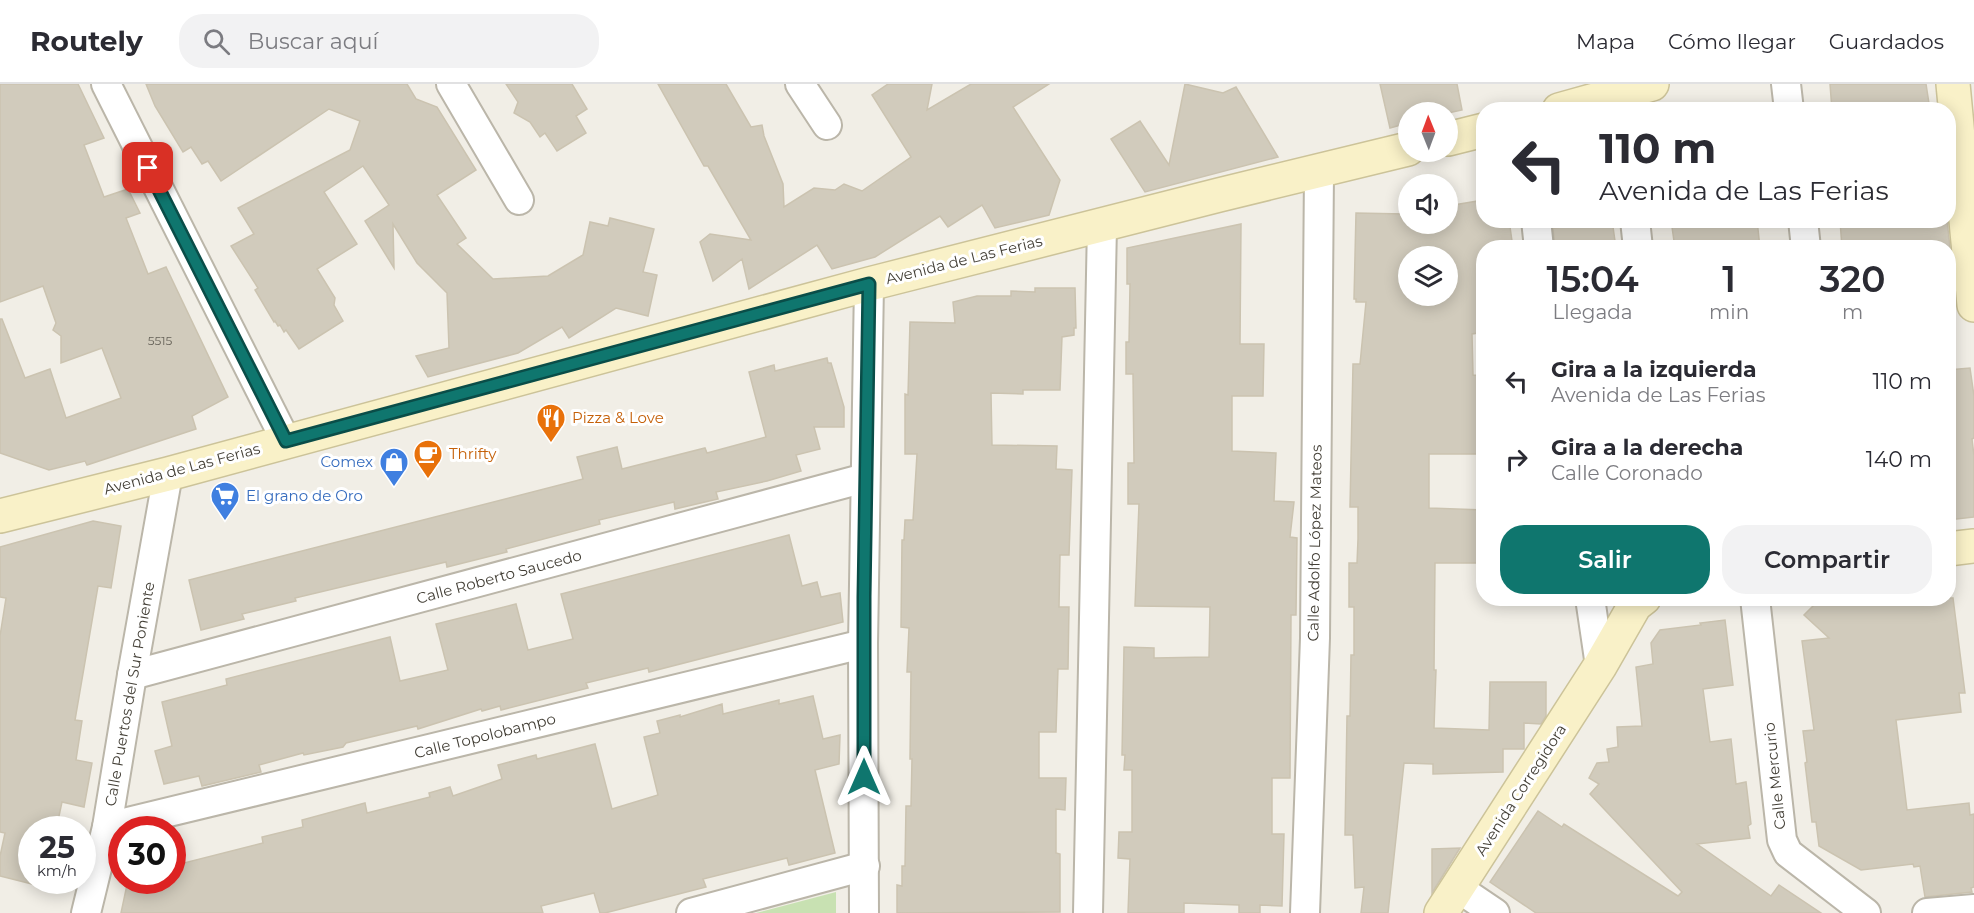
<!DOCTYPE html>
<html lang="es">
<meta charset="utf-8">
<style>
:root{--surface:#fff;--page:#f2f2f3;--text:#2b2b33;--muted:#7c7c81;--line:#e1e1e2;--accent:#0f766e}
body{margin:0;font-family:Montserrat,sans-serif;background:var(--page);color:var(--text);height:100vh;display:flex;flex-direction:column;font-size:22px;white-space:nowrap}
*{box-sizing:border-box;margin:0}
p{font-size:20px;color:var(--muted)}
.icon{flex:none;width:33px;height:33px;fill:none;stroke:currentColor;stroke-width:2;stroke-linecap:round;stroke-linejoin:round}
.map{position:relative;flex:1;overflow:hidden}
.drawer{position:absolute;left:1476px;top:156px;width:480px;height:366px;display:flex;flex-direction:column;background:var(--surface);border-radius:24px;box-shadow:0 3px 15px #0003}
.drawer>*{flex:none}
.guide{position:absolute;left:1476px;top:18px;width:480px;height:126px;border-radius:24px;box-shadow:0 3px 15px #0003;background:#fff;color:var(--text);overflow:hidden}
.needle{width:39px;rotate:359deg}
.controls{position:absolute;left:1398px;top:18px;display:grid;gap:12px}
.controls a{display:grid;place-items:center;width:60px;height:60px;border-radius:50%;background:var(--surface);box-shadow:0 3px 15px #0003;font-size:30px}
.speed{position:absolute;left:18px;top:732px;display:flex;gap:12px;font-size:30px;font-weight:700;text-align:center}
.speed>*{display:grid;place-content:center;width:78px;height:78px;border-radius:50%;background:var(--surface);box-shadow:0 3px 15px #0003;line-height:1}
.speed small{font-size:15px;font-weight:400}
.speed .limit{border:9px solid #d22;background:#fff;color:#111}
.pin{position:absolute;display:grid;place-items:center;width:51px;height:51px;color:#fff;margin:-26px;border-radius:12px;box-shadow:0 3px 9px #0006}
.me{position:absolute;width:66px;margin:-33px;rotate:0deg;stroke-linejoin:round;filter:drop-shadow(0 0 4px #0008)}
.turn{display:flex;align-items:center;gap:21px;height:126px;padding:0 24px;font-size:27px}
.turn .icon{width:78px;height:78px;stroke-width:2.5}
.turn b{display:block;font-size:42px;line-height:51px}
.eta{display:flex;justify-content:space-evenly;align-items:center;height:102px;text-align:center}
.eta b{font-size:36px;font-weight:600;line-height:42px}
.primary-button{display:flex;gap:12px;margin-top:auto;padding:12px 24px}
.primary-button a{flex:1;height:69px;border-radius:24px;background:var(--accent);color:#fff;font-size:24px;font-weight:600;line-height:69px;text-align:center}
.primary-button a+a{background:var(--page);color:var(--text)}
ul{padding:0;list-style:none}
li{display:flex;align-items:center;gap:18px;height:78px;padding:0 24px}
li div{flex:1}
li b{display:block;font-size:22px}
li em{font-style:normal}
header{display:flex;align-items:center;gap:36px;box-sizing:border-box;height:84px;padding:0 30px;background:var(--surface);border-bottom:2px solid var(--line)}
header strong{font-size:28px}
nav{display:flex;gap:33px;margin-inline-start:auto;font-size:21px}
.search{width:420px;height:54px;background:var(--page);display:flex;align-items:center;gap:15px;box-sizing:border-box;padding:0 21px;border-radius:24px;color:var(--muted);font-size:22px}
.map>svg:first-child{display:block}
</style>
<header>
<strong>Routely</strong>
<div class="search"><svg class="icon" aria-label="search" viewBox="0 0 24 24"><circle cx="10" cy="10" r="6"/><path d="M15 15l6 6"/></svg>Buscar aquí</div>
<nav><a>Mapa</a><a>Cómo llegar</a><a>Guardados</a></nav>
</header>
<div class="map">
<svg width="1974" height="829" viewBox="0 0 1974 829">
<rect width="100%" height="100%" fill="#f1eee6"/>
<polygon fill="#c8e1b2" points="836,808 836,829 756,829"/>
<g fill="#d1cbbc" stroke="#cbc3b0" stroke-width="1.5" fill-rule="evenodd">
<polygon points="0,0 78,0 104,54 84,61 104,113 128,105 140,129 126,134 148,190 166,183 228,313 192,332 196,345 87,381 85,377 49,386 0,369 0,235 2,235 25,294 50,285 66,334 121,314 102,264 61,279 61,252 53,246 56,239 43,202 0,218"/>
<polygon points="146,0 407,0 416,15 437,23 476,86 437,111 466,154 457,160 493,195 548,192 583,171 590,138 608,142 610,134 654,145 643,188 657,191 648,232 616,224 569,254 562,243 518,269 428,293 416,272 449,264 447,209 417,179 393,140 394,184 365,137 389,121 363,82 324,108 357,160 317,185 335,214 334,221 343,237 299,265 286,246 284,248 280,241 278,242 275,237 274,238 255,206 258,204 231,162 254,150 238,124 350,66 360,37 329,25 221,97 208,77 202,80 191,63 183,68 155,22"/>
<polygon points="506,0 572,0 587,25 576,32 586,49 557,67 545,49 540,53 530,38 514,29 518,18"/>
<polygon points="658,0 726,0 751,43 762,41 764,52 783,100 784,123 814,104 835,106 844,100 862,107 911,73 872,11 888,0 932,0 927,26 971,0 1049,0 1013,23 1060,96 1049,131 995,144 982,121 948,143 940,132 875,173 832,185 817,161 749,205 742,175 713,197 700,158 710,150 751,156 708,82 704,82"/>
<polygon points="1185,0 1223,9 1236,3 1278,73 1145,108 1111,55 1140,37 1169,81"/>
<polygon points="1380,0 1457,0 1462,26 1448,29 1408,28 1408,39 1390,44"/>
<polygon points="1830,0 1926,0 1930,26 1832,26"/>
<path d="M1484 116V136H1509L1513 164H1484V248L1472 250 1473 291 1484 292V370H1429V424L1484 426V479H1435L1434 586H1436L1434 644 1489 646 1490 598H1546V632L1541 640 1524 639V665H1503V688L1433 690V680L1404 679 1388 829H1361L1364 803 1355 804 1353 751H1345L1347 632H1350L1351 571H1354V523H1349V479H1357L1358 455V423H1350L1353 280H1360L1366 218H1356V215H1354L1356 129 1405 130 1408 128V140H1448V122ZM1408 172H1448V212H1408Z"/>
<polygon points="1571,136 1612,136 1616,164 1555,164 1553,144 1572,142"/>
<polygon points="1671,136 1757,136 1760,164 1675,164"/>
<polygon points="1840,136 1947,136 1950,164 1842,164"/>
<polygon points="1241,140 1240,260 1264,260 1263,312 1232,312 1232,367 1276,369 1274,417 1294,418 1290,453 1297,454 1296,531 1291,531 1290,694 1272,694 1272,750 1284,750 1282,822 1260,821 1260,829 1239,829 1239,821 1184,819 1184,829 1128,829 1130,775 1118,774 1119,748 1132,748 1132,686 1124,686 1125,671 1122,671 1124,563 1154,564 1154,574 1209,573 1210,523 1135,522 1139,420 1128,420 1128,379 1134,379 1133,290 1126,290 1126,258 1129,258 1130,200 1127,200 1127,164"/>
<polygon points="1035,204 1075,204 1076,244 1074,244 1074,251 1062,253 1060,306 1023,306 1023,310 991,309 992,361 1057,362 1056,385 1072,386 1069,471 1060,471 1059,523 1069,523 1068,585 1058,585 1056,648 1039,648 1039,694 1066,694 1065,726 1056,725 1056,769 1060,770 1060,828 897,829 897,801 902,802 902,782 905,782 906,722 911,722 912,675 910,675 911,588 907,588 909,544 901,543 902,456 904,456 905,436 913,436 917,370 905,370 905,310 908,311 910,238 955,239 953,218 977,212 1011,212 1011,207 1035,208"/>
<polygon points="827,274 828,279 831,279 844,323 844,343 814,343 820,365 796,371 801,387 767,397 716,408 718,415 675,425 674,418 599,436 600,440 506,465 507,468 447,483 446,478 295,514 296,517 242,530 244,535 201,546 189,496 583,395 577,373 617,363 622,385 705,364 707,369 766,353 749,288 774,281 775,287"/>
<polygon points="1970,284 1974,312 1974,354 1972,355 1974,372 1974,433 1948,436 1948,286"/>
<polygon points="93,437 121,442 111,504 98,502 75,636 82,637 76,676 92,679 84,723 62,718 56,746 32,746 32,800 0,792 0,772 5,749 0,748 0,552 6,514 0,513 0,463"/>
<polygon points="789,451 802,502 817,498 821,513 840,509 843,538 649,588 648,584 586,599 588,604 501,626 500,622 482,627 481,625 418,645 417,642 346,659 343,663 304,671 303,669 259,681 261,688 202,702 199,692 164,700 155,667 172,662 162,618 227,601 226,595 390,553 400,597 448,586 436,540 516,520 528,566 573,555 561,510"/>
<polygon points="1821,514 1953,514 1965,609 1959,609 1961,628 1896,636 1907,726 1969,719 1970,731 1974,730 1974,803 1971,804 1972,808 1925,813 1920,782 1914,783 1913,780 1861,786 1819,762 1816,738 1812,738 1805,679 1807,678 1803,647 1814,646 1802,557 1829,554 1804,531"/>
<polygon points="1725,536 1733,601 1703,605 1710,658 1731,655 1736,700 1746,698 1751,740 1748,742 1750,754 1697,760 1771,812 1779,801 1821,829 1536,829 1490,798 1538,727 1562,743 1564,740 1678,812 1682,808 1590,710 1599,700 1589,694 1597,679 1609,678 1607,665 1618,663 1617,643 1642,642 1636,583 1653,580 1651,559 1660,546 1701,541 1700,539"/>
<polygon points="813,612 823,655 840,651 839,680 815,686 835,769 789,781 787,774 703,795 706,803 605,829 600,829 594,809 541,822 543,829 121,829 128,796 172,796 172,782 263,759 262,753 303,743 302,736 365,719 367,729 430,713 429,709 450,703 453,712 502,695 498,681 536,671 537,675 595,660 612,725 658,711 644,653 660,649 657,637 680,631 680,633 722,620 723,630 779,616 779,620"/>
<polygon points="1460,764 1432,809 1432,765"/>
</g>
<g fill="none" stroke-linecap="round" stroke-linejoin="round">
<g stroke="#bbb6a9" stroke-width="32">
<g id="street">
<polyline points="106,0 286,357"/>
<polyline points="451,0 519,116"/>
<polyline points="800,0 827,41"/>
<polyline points="1786,0 1789,26"/>
<polyline points="1536,136 1539,164"/>
<polyline points="1635,136 1638,164"/>
<polyline points="1803,136 1806,164"/>
<polyline points="1590,514 1600,582"/>
<polyline points="1755,514 1782,756 1788,769 1866,829"/>
<polyline points="132,591 865,394"/>
<polyline points="107,743 863,560"/>
<polyline points="1458,804 1495,829"/>
<polyline points="86,829 107,743 132,591 168,390"/>
<polyline points="691,829 865,782"/>
<polyline points="864,829 863,560 869,200"/>
<polyline points="1088,829 1102,141"/>
<polyline points="1305,829 1315,554 1319,88"/>
<polyline points="1927,829 1974,825"/>
</g>
</g>
<g stroke="#ccc399" stroke-width="36">
<g id="secondary">
<polyline points="1953,0 1974,221"/>
<polyline points="1559,26 1652,0"/>
<polyline points="1448,55 1484,46"/>
<polyline points="0,432 168,390 869,200 1219,111 1408,65"/>
<polyline points="1948,465 1974,462"/>
<polyline points="1441,829 1600,582 1635,521 1644,514"/>
</g>
</g>
<use href="#street" stroke="#fff" stroke-width="28"/>
<use href="#secondary" stroke="#f9f1c8" stroke-width="33"/>
</g>
<g fill="none" stroke-linecap="round" stroke-linejoin="round">
<g stroke="#0a4d48" stroke-width="15">
<polyline id="route" points="148,84 286,357 869,200 864,513 864,693"/>
</g>
<use href="#route" stroke="#0f766e" stroke-width="10"/>
</g>
<defs>
<g id="restaurant-pin" transform="scale(1.5)"><path d="M0 17L-7.5 6A9.5 9.5 0 1 1 7.5 6Z" fill="#e8710a" stroke="#fff"/><path d="M-5-6h1v4h1v-4h1v4h1v-4h1v5L-1.5 .5V6h-2V.5L-5-1ZM5-6V6H3V1.5H1.5Q1.5-4 5-6Z" fill="#fff"/></g>
<g id="cafe-pin" transform="scale(1.5)"><path d="M0 17L-7.5 6A9.5 9.5 0 1 1 7.5 6Z" fill="#e8710a" stroke="#fff"/><path d="M-5.5-4.5H6V0H3Q3 3.5 0 3.5H-2.5Q-5.5 3.5-5.5 0ZM3-3.2v2h1.7v-2ZM-6 4.5H4V6H-6Z" fill="#fff"/></g>
<g id="shop-pin" transform="scale(1.5)"><path d="M0 17L-7.5 6A9.5 9.5 0 1 1 7.5 6Z" fill="#3f7fe0" stroke="#fff"/><path d="M-5-2.5h2.3a2.7 3.5 0 0 1 5.4 0H5L5.5 6h-11ZM-1.5-2.5h3a1.5 2.3 0 0 0-3 0Z" fill="#fff"/></g>
<g id="supermarket-pin" transform="scale(1.5)"><path d="M0 17L-7.5 6A9.5 9.5 0 1 1 7.5 6Z" fill="#3f7fe0" stroke="#fff"/><path d="M-6-5.5h2.5l.6 2H6L4.5 2H-2.5L-4.4-4H-6ZM-1.5 3.2a1.3 1.3 0 1 0 .1 0ZM3 3.2a1.3 1.3 0 1 0 .1 0Z" fill="#fff"/></g>
</defs>
<g fill-rule="evenodd">
<use href="#restaurant-pin" x="551" y="334"/>
<use href="#cafe-pin" x="428" y="370"/>
<use href="#shop-pin" x="394" y="378"/>
<use href="#supermarket-pin" x="225" y="412"/>
</g>
<g text-anchor="middle" stroke-width="6" stroke-linejoin="round" paint-order="stroke">
<g font-size="12" fill="#666258">
<text x="160" y="261">5515</text>
</g>
<g font-size="15" fill="#433f36" stroke="#fff">
<text transform="translate(964 176) rotate(-14)" y="5">Avenida de Las Ferias</text>
<text transform="translate(182 385) rotate(-15)" y="5">Avenida de Las Ferias</text>
<text transform="translate(1315 459) rotate(-89)" y="5">Calle Adolfo López Mateos</text>
<text transform="translate(499 493) rotate(-15)" y="5">Calle Roberto Saucedo</text>
<text transform="translate(130 610) rotate(-80)" y="5">Calle Puertos del Sur Poniente</text>
<text transform="translate(485 652) rotate(-14)" y="5">Calle Topolobampo</text>
<text transform="translate(1775 692) rotate(-96)" y="5">Calle Mercurio</text>
<text transform="translate(1521 706) rotate(-57)" y="5">Avenida Corregidora</text>
</g>
<g font-size="15" fill="#c56008" stroke="#fff" text-anchor="start">
<text x="572" y="339">Pizza &amp; Love</text>
<text x="449" y="375">Thrifty</text>
</g>
<g font-size="15" fill="#366cbe" stroke="#fff" text-anchor="end">
<text x="373" y="383">Comex</text>
<text x="246" y="417" text-anchor="start">El grano de Oro</text>
</g>
</g>
</svg>
<div class="controls">
<a><svg class="needle" viewBox="-14 -14 28 28"><path d="M0-13l5 13h-10z" fill="#e53935"/><path d="M0 13l5-13h-10z" fill="#7c7c81"/></svg></a>
<a><svg class="icon" aria-label="sound" viewBox="0 0 24 24"><path d="M4 9h4l5-4v14l-5-4H4zM17 9q2 3 0 6"/></svg></a>
<a><svg class="icon" aria-label="layers" viewBox="0 0 24 24"><path d="M12 4l9 5-9 5-9-5zM3 14l9 5 9-5"/></svg></a>
</div>
<div class="speed"><div>25<small>km/h</small></div><div class="limit">30</div></div>
<div class="pin" style="left:148px;top:84px;background:#d93025"><svg class="icon" aria-label="arrive" viewBox="0 0 24 24"><path d="M6 21V4h12l-3 4 3 4H6"/></svg></div>
<svg class="me" style="left:864px;top:693px" viewBox="-20 -20 40 40"><path d="M0-17L14 15 0 8-14 15z" fill="#0f766e" stroke="#fff" stroke-width="4"/></svg>
<div class="guide">
<div class="turn"><svg class="icon" aria-label="left" viewBox="0 0 24 24"><path d="M17 20v-9H6M10 6l-5 5 5 5"/></svg><div><b>110 m</b>Avenida de Las Ferias</div></div>
</div>
<section class="drawer">
<div class="eta">
<div><b>15:04</b><p>Llegada</p></div>
<div><b>1</b><p>min</p></div>
<div><b>320</b><p>m</p></div>
</div>
<ul>
<li><svg class="icon" aria-label="left" viewBox="0 0 24 24"><path d="M17 20v-9H6M10 6l-5 5 5 5"/></svg><div><b>Gira a la izquierda</b><p>Avenida de Las Ferias</p></div><em>110 m</em></li>
<li><svg class="icon" aria-label="right" viewBox="0 0 24 24"><path d="M7 20v-9h11M14 6l5 5-5 5"/></svg><div><b>Gira a la derecha</b><p>Calle Coronado</p></div><em>140 m</em></li>
</ul>
<div class="primary-button"><a>Salir</a><a>Compartir</a></div>
</section>
</div>
